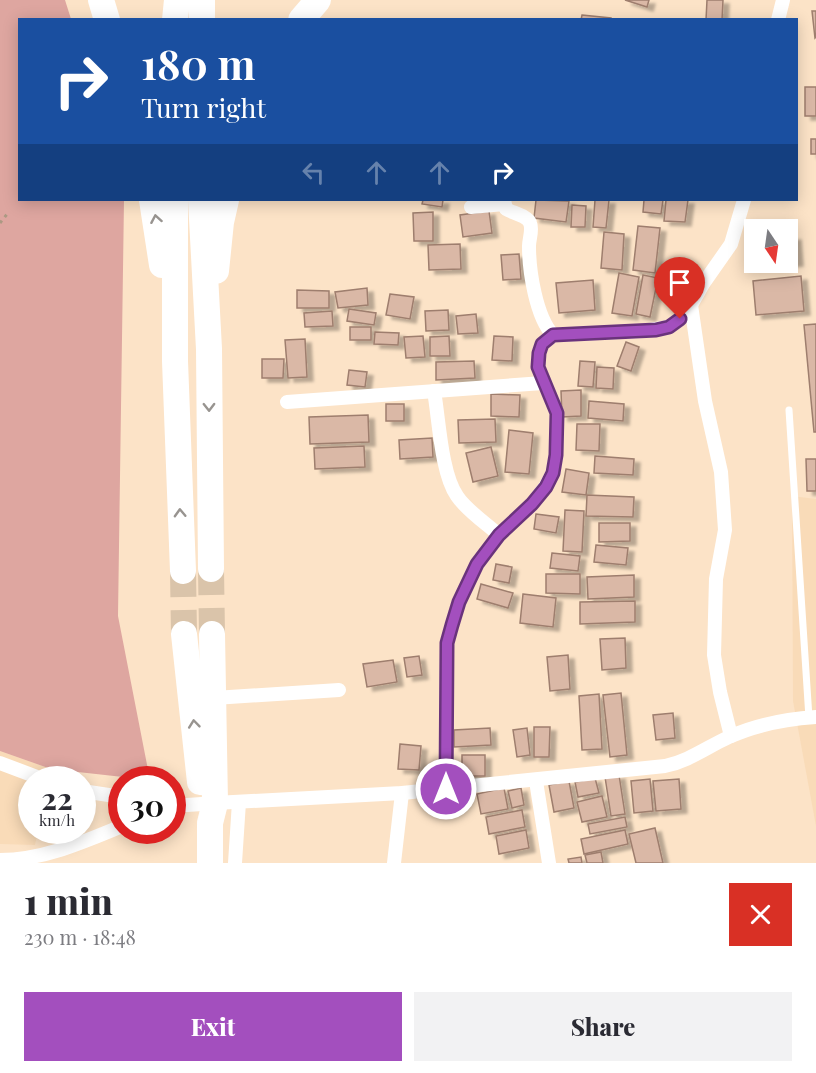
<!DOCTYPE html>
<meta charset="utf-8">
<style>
:root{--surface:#fff;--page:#f2f2f3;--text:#2b2b33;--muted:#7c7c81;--accent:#a34fbe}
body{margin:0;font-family:"Playfair Display",serif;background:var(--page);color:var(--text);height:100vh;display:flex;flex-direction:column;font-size:22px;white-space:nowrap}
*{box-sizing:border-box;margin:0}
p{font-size:20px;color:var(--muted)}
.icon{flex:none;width:33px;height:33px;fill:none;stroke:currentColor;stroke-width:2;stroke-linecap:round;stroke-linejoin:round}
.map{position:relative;height:863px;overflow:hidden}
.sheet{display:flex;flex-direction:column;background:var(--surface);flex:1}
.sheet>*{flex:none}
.guide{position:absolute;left:18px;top:18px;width:780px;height:183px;border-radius:0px;box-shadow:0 3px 15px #0003;background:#1a4fa0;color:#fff;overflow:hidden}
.needle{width:39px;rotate:167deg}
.buttons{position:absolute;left:744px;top:219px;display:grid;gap:12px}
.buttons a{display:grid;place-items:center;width:54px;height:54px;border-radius:0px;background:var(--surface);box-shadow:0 3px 15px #0003;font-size:30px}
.speed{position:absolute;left:18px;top:766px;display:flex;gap:12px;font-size:30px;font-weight:700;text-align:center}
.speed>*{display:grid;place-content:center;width:78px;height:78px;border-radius:50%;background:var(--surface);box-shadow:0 3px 15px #0003;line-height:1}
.speed small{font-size:15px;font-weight:400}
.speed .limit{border:9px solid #d22;background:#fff;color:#111}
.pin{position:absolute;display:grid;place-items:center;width:51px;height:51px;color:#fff;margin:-62px -26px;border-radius:50% 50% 50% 0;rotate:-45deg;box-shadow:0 0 6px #0007}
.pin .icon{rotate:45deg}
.me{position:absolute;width:66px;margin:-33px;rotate:0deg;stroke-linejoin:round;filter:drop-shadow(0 0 4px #0008)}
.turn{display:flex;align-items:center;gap:21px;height:126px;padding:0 24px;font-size:27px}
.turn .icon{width:78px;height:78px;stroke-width:2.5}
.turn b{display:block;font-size:42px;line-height:51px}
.lanes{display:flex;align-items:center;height:57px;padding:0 24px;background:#0003;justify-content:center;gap:30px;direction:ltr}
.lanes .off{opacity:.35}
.round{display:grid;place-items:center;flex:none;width:63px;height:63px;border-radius:0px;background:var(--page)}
.headline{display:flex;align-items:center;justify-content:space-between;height:102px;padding:0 24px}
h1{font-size:36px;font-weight:800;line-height:45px}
.primary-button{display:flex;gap:12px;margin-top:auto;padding:12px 24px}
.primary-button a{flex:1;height:69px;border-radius:0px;background:var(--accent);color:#fff;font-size:24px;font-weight:800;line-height:69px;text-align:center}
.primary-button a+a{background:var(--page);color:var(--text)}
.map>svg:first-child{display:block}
</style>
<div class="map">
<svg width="816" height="863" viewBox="0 0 816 863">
<defs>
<filter id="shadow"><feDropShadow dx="6" dy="4" stdDeviation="1.5" flood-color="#0004"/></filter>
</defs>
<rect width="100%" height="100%" fill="#fce3c7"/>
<g fill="#f9dbb8">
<polygon points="792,496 816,499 816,826 793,701"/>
<polygon points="0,751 51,769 49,780 32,780 32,831 38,831 35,845 0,844"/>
</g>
<polygon fill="#dea6a0" points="0,0 65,0 71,19 20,20 20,200 124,200 118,616 150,780 51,769 0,751"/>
<g fill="#dab8a6" stroke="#9e7e6e" stroke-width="1.5" filter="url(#shadow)">
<polygon points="625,0 649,0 647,7"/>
<polygon points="707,0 723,0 722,20 706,20"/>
<polygon points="812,11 816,11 816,37 815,38"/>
<polygon points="582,15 611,18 611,20 581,20"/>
<rect x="805" y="87" width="11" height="29"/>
<rect x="811" y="139" width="5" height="15"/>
<polygon points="423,200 443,200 442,207 422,204"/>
<polygon points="536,200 569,201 566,222 534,218"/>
<polygon points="595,200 609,200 606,228 593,227"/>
<polygon points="644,200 663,200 661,214 643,212"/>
<polygon points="666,200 688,200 685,222 664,221"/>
<polygon points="572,205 586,206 585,227 571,227"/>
<polygon points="489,211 492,233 463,237 460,215"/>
<polygon points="433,212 433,241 414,241 413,213"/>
<polygon points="638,226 660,228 655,273 633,270"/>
<polygon points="604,232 624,234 622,270 601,268"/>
<polygon points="795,236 797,262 768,264 767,262 788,262 788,237"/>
<polygon points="460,244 461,269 429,270 428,245"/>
<polygon points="519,254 521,279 503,280 501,255"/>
<polygon points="619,273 639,277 632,316 612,313"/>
<polygon points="643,275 658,278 650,317 636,314"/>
<polygon points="801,276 804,311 756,315 753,281"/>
<polygon points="593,280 595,310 559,313 556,283"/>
<polygon points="367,288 368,305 338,308 335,292"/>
<polygon points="297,290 329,291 329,308 297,308"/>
<polygon points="390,294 414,297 410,319 386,315"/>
<polygon points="349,309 376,313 374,325 347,321"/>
<polygon points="448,310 449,330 426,331 425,311"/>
<polygon points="332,311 333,326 305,327 304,313"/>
<polygon points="476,314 478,333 458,334 456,316"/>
<polygon points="816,324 816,432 814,432 804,325"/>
<rect x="350" y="327" width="21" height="13"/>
<polygon points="375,332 399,333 398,345 374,344"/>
<polygon points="423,336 425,357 406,358 404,337"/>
<polygon points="449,336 450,356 430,356 430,337"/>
<polygon points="494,336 513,337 512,361 492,360"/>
<polygon points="305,339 307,377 288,378 285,340"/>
<polygon points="626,342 639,347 631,371 617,366"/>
<polygon points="262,359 284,359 283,378 262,378"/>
<polygon points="474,361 475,378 436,380 436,362"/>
<polygon points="580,361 595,362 593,387 578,386"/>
<polygon points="597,367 614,368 613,389 596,388"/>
<polygon points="349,370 367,372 365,387 347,385"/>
<polygon points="581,390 581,416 562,417 561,391"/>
<polygon points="491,394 520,395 519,417 491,416"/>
<polygon points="589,401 624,404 623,421 588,418"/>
<rect x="386" y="404" width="18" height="17"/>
<polygon points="368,415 369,442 310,444 309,417"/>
<polygon points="495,419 496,442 459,443 458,420"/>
<polygon points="577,424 600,424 599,451 576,450"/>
<polygon points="509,430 533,433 529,474 505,472"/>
<polygon points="432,438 433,457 400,459 399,440"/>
<polygon points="364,446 365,467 315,469 314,448"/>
<polygon points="491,447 498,476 473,482 466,453"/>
<polygon points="595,456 634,459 633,475 594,473"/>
<polygon points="806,459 816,459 816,491 807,491"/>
<polygon points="566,469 589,473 586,495 562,492"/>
<polygon points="587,495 634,497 633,517 586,516"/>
<polygon points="565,510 584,511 582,552 563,551"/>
<polygon points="536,514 559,517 556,533 534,529"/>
<polygon points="599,523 630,523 630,541 599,542"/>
<polygon points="596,545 628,548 626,565 594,562"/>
<polygon points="552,553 580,556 578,571 550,568"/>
<polygon points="496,564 512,567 509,583 493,580"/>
<polygon points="546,574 580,574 580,594 546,593"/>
<polygon points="634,575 634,597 588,599 587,577"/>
<polygon points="481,584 513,593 508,608 477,599"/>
<polygon points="523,594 556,598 553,627 520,623"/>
<polygon points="635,601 635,622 580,624 580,602"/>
<polygon points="625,638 626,668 602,670 600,639"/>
<polygon points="568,655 570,689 550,691 547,657"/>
<polygon points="419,656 422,675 407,677 404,658"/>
<polygon points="393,660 397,682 367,687 363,664"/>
<polygon points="621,693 627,755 610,757 603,695"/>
<polygon points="599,694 602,749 582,750 579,696"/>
<polygon points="673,713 675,738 656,740 653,715"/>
<polygon points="534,727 550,727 549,757 534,757"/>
<polygon points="490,728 491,745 454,747 454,730"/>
<polygon points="527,728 530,755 517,757 513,730"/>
<polygon points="400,744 421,746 419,770 398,769"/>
<rect x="462" y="755" width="23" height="21"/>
<polygon points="619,775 625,814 611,816 605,777"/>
<polygon points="595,778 599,793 578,797 575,782"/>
<polygon points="650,779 653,811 634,813 631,781"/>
<polygon points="679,779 681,809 656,811 653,781"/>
<polygon points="569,781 574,808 554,812 549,785"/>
<polygon points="504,788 508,809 481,814 477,794"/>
<polygon points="521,788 524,805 512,808 508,791"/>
<polygon points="602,796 607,817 582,822 577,802"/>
<polygon points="522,810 525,827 489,834 486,817"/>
<polygon points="625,817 627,827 590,834 588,824"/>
<polygon points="655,828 663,863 636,863 629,834"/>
<polygon points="526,830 529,848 499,854 496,836"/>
<polygon points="625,830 628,844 584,854 581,839"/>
<polygon points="601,852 603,863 587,863 585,855"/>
<polygon points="581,857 582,863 569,863 568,859"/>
</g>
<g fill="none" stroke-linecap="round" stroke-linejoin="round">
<g stroke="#dac4aa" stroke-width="26" stroke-dasharray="26 13" stroke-linecap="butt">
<polyline points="211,569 212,634"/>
<polyline points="183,571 184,634"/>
</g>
<polyline stroke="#ac9983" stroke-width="3" stroke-dasharray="3 4.5" stroke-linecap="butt" points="0,223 8,213"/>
<polyline stroke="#fff" stroke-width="7" points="789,410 809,718"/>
<g stroke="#fff" stroke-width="14">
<polyline points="778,20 783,0"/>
<path d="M504 200 506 209C513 213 528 216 530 223 533 230 529 239 529 246 529 271 536 317 553 335"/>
<polyline points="471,207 504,204"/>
<polyline points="691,305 705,401 721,472 725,530 716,579 714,655 720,692 731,736"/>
<path d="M434 391C439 419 441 473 457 496 466 510 487 524 499 535"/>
<polyline points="287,402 543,383"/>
<polyline points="214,698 339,690"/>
<polyline points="0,763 45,780"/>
<polyline points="536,781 549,863"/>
<polyline points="446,789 447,643 452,625 459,602 477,564 499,535 532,504 545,487 553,473 556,455 557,413 538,367 539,353 542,344 553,335 643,331 669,327 680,319 691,305 703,284 731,244 744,200"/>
<polyline points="82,791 122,797"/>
<path d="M215 803 402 793 665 766C689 761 707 747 729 737 755 725 788 719 816 717"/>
<polyline points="172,806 202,804"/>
<path d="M0 860C43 860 83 842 122 826"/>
<polyline points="235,863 239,802"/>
<polyline points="394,863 402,793"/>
</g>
<g stroke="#fff" stroke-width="26">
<polyline points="101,0 107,20"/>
<polyline points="175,20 177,0"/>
<polyline points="202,20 202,0"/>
<polyline points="301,20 318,0"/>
<polyline points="152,200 162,265"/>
<polyline points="175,200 175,361 183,571"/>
<polyline points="201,200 209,349 211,569"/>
<polyline points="216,271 221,222 226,200"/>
<polyline points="184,634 200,782"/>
<polyline points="210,863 210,823 215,803 212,634"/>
</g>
</g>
<defs><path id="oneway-chevron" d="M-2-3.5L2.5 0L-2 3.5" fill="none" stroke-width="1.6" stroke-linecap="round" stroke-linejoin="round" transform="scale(1.5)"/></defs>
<g stroke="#989490">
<use href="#oneway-chevron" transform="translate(156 219) rotate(-100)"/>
<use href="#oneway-chevron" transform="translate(209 407) rotate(89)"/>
<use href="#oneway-chevron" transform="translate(180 513) rotate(-92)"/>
<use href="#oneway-chevron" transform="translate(194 724) rotate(-96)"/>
</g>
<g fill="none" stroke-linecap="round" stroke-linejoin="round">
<g stroke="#6a337c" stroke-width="15">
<polyline id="route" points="446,789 447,643 452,625 459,602 477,564 499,535 532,504 546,487 553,473 556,455 557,413 538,367 539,353 542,344 553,335 656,330 669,327 680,319"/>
</g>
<use href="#route" stroke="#a34fbe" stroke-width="10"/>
</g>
</svg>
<div class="buttons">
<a><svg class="needle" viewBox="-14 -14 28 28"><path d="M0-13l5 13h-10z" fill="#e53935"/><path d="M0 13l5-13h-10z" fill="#7c7c81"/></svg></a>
</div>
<div class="speed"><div>22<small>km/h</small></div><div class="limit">30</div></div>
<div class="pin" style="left:680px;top:319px;background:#d93025"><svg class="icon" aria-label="arrive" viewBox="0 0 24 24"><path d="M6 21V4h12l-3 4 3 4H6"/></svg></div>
<svg class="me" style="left:446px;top:789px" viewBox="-20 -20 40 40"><circle r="17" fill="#a34fbe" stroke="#fff" stroke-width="3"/><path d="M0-11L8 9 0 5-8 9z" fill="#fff"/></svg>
<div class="guide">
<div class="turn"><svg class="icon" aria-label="right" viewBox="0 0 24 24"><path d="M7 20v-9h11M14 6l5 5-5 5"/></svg><div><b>180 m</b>Turn right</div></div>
<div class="lanes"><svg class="icon off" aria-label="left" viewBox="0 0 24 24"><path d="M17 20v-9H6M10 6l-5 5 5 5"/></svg><svg class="icon off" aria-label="ahead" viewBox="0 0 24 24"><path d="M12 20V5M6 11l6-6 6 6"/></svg><svg class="icon off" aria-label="ahead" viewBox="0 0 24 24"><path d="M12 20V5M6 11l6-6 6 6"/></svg><svg class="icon" aria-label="right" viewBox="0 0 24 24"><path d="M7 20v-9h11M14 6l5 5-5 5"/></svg></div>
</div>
</div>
<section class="sheet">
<div class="headline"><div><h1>1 min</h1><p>230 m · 18:48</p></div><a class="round" style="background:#d93025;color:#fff"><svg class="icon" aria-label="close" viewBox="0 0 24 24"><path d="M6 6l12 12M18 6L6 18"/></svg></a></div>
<div class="primary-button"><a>Exit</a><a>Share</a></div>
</section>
